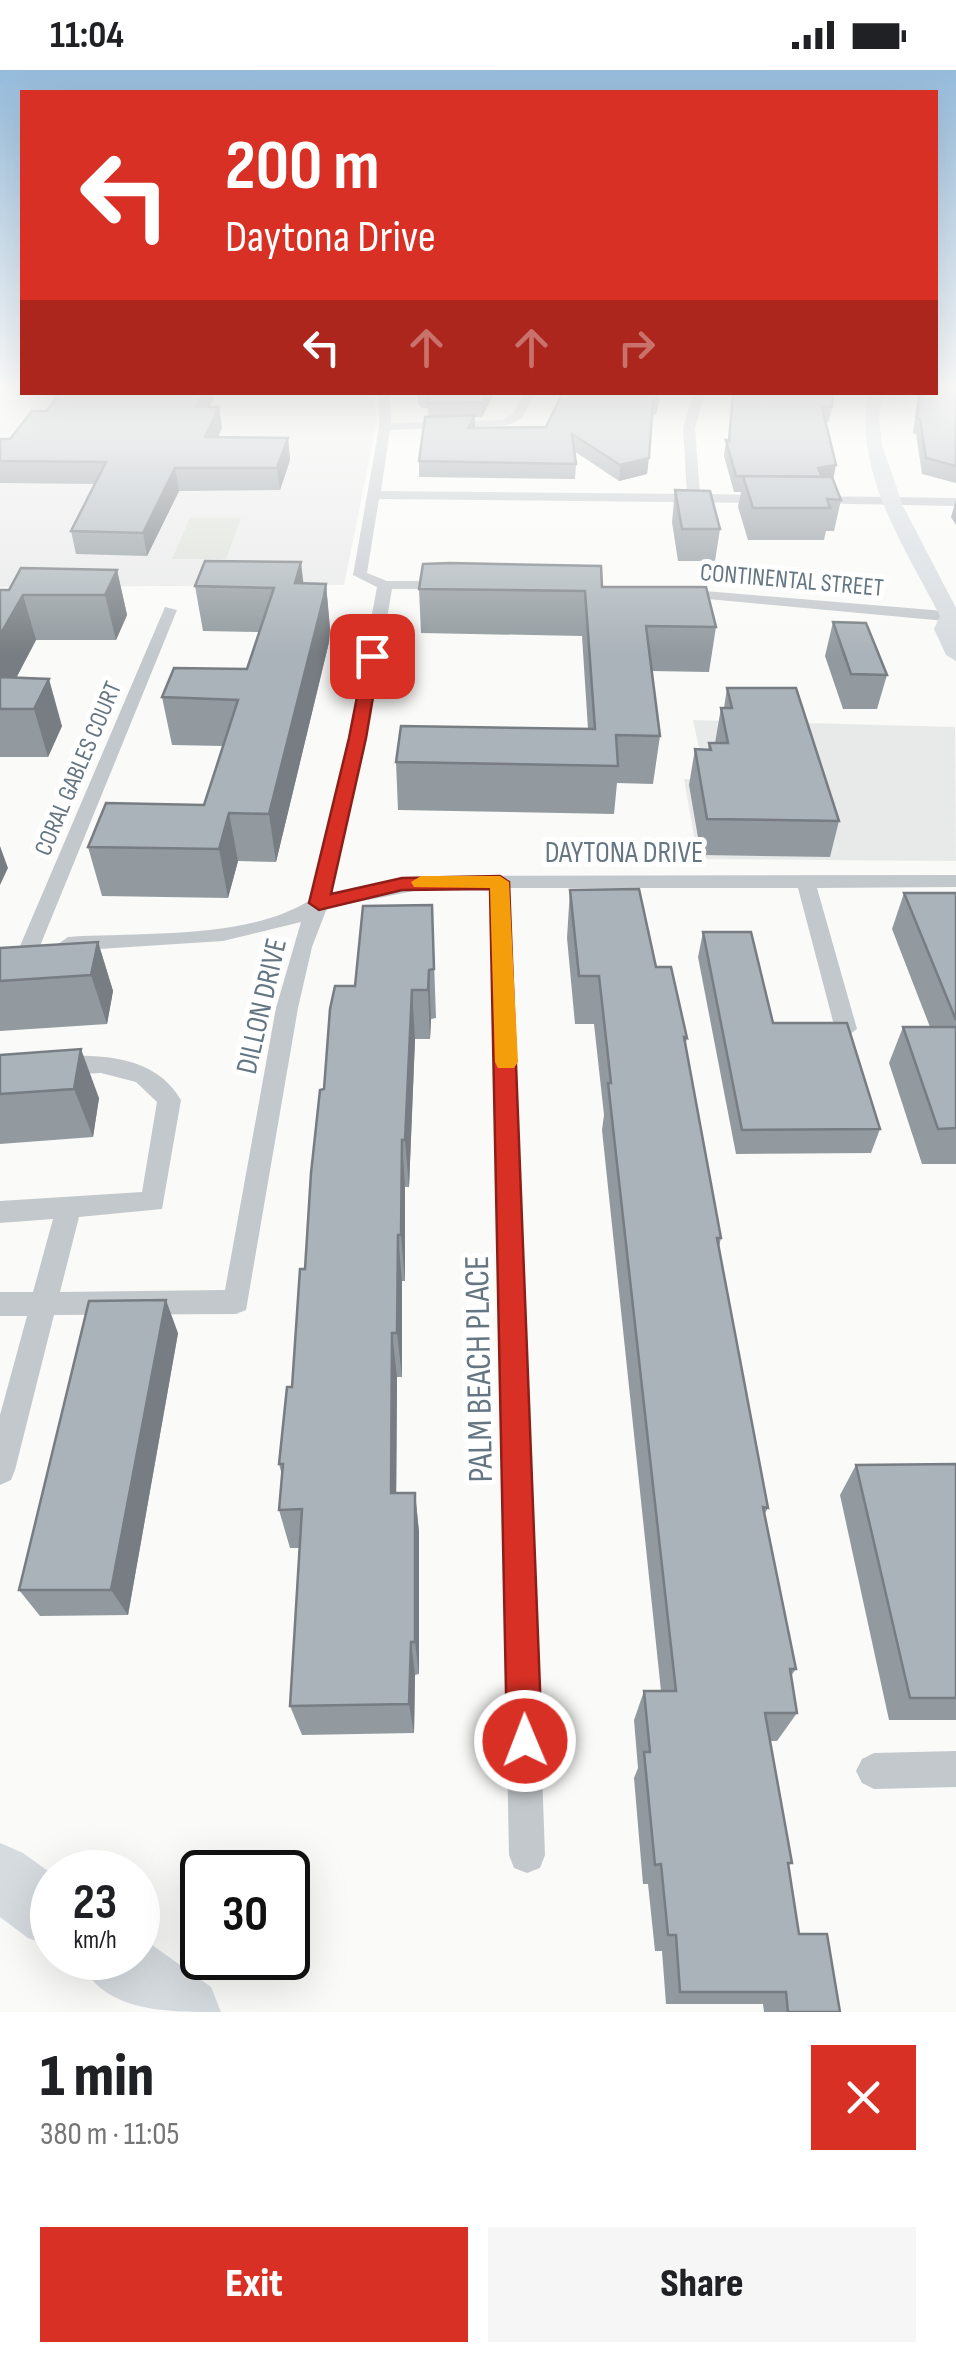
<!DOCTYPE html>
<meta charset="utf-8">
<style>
:root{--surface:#fff;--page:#f6f6f6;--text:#202124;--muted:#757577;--accent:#d93025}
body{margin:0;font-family:"Sofia Sans Condensed",sans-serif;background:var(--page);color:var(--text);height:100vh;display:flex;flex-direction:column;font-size:38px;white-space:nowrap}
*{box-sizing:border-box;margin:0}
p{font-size:32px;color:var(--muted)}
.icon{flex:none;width:55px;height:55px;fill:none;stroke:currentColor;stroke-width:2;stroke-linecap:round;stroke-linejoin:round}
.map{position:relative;height:1942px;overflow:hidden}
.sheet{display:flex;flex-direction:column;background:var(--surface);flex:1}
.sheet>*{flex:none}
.banner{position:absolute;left:20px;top:20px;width:918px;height:305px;border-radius:0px;box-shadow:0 10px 40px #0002;background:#d93025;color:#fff;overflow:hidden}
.speed{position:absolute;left:30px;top:1780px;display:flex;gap:20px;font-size:50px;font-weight:700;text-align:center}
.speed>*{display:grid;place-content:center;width:130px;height:130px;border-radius:50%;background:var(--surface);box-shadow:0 10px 40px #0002;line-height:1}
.speed small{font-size:25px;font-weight:400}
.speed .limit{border:5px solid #111;border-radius:15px;background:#fff;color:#111}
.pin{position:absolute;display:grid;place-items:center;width:85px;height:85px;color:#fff;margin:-42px;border-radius:20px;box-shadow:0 5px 15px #0006}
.me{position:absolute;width:110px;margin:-55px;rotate:359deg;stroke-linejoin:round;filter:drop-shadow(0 0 8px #0008)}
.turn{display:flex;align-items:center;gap:35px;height:210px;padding:0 40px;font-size:45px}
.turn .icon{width:130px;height:130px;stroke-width:2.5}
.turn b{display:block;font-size:70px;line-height:85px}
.lanes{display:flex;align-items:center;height:95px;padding:0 40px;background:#0003;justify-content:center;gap:50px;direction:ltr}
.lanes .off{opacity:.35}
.round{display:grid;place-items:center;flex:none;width:105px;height:105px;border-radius:0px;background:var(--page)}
.overview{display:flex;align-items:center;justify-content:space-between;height:170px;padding:0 40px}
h1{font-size:60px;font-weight:800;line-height:75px}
.button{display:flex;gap:20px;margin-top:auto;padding:20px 40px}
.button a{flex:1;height:115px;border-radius:0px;background:var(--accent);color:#fff;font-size:40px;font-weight:800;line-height:115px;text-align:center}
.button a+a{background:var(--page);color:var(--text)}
.status{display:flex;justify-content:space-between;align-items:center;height:70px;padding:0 50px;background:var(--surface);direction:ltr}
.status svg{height:28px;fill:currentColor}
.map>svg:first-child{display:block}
</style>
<div class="status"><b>11:04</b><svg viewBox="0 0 49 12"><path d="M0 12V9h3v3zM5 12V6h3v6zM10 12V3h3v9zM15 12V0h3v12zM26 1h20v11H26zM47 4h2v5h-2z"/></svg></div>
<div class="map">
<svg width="956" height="1942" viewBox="0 0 956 1942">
<rect width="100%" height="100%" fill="#fafaf8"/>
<g fill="#e8e9e9">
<polygon points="22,319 22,322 373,323 377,351 344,515 0,517 0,320"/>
<polygon points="693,650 955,657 956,791 698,789 684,709 701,709 704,702"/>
</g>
<polygon fill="#dadfd7" points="190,448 241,448 226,489 172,489"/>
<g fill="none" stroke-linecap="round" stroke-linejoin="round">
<g fill="#c3c8cc" fill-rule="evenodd">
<path d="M378 322H390L391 353 503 350 513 344 524 322H535L522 348 509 355 390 360 381 421 687 424 683 358 694 322H705L695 358 700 424 768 425 774 429 768 433 379 429 367 503 387 511H449L456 515 449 519H392L367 668 331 824 429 806 956 805V817L817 818 857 959 846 967 835 959 798 818H510L545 1785 540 1798 527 1803 514 1798 509 1785 490 818H429L327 838 312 877 298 938 246 1240 236 1244 54 1245 15 1400 11 1410 0 1415V1345L27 1246H0V1222H33L53 1149 0 1153V1131L142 1122 157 1032 136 1012 101 1003 0 1008V990C58 988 146 969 181 1030L162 1139 79 1147 60 1222 225 1220 276 938 301 852 223 871 68 881 58 874 68 867C141 862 248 870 310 830L349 668 377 517 353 505 379 357Z"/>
<polygon points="810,426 956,428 956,436 805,433 803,430"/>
<polygon points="681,519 956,542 956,552 676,526 676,520"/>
<polygon points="165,537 177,540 40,876 30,883 23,881 20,876"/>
<polygon points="956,1681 956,1717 874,1719 862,1713 856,1701 862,1689 874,1683"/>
</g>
<path fill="#d6dbdf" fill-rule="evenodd" d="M868 322H883L879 347 882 375 903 436 956 538V591L946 585 934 559 940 546C905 478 853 402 868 322Z"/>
<g fill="#d6dbdf" fill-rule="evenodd">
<polygon points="0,1773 23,1783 52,1804 52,1877 28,1868 0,1847"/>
<path d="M138 1865 211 1917 221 1942C162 1942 102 1942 78 1888H138Z"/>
</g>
</g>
<g fill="#929a9f">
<polygon points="956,313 956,413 922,404 916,364 913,364 918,322 935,322"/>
<polygon points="416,322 495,322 482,347 475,347 475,358 546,357 660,328 656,345 652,344 647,404 619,411 574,381 576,394 575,409 419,407 419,391 428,347 428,338 422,338 418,333"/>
<polygon points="733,322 832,337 829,352 826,352 833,410 841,430 834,461 826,461 824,470 748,470 738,437 741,422 734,422 724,386 726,370 728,371"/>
<polygon points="219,337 222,358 218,367 288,368 290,390 280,420 179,421 147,486 76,484 71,461 95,414 0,413 0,369 10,369 47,341"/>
<polygon points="675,420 720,459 715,491 678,491 672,452"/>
<polygon points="956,430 956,455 951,447"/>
<polygon points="117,500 127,545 116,570 36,570 16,608 62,656 48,687 0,687 0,520 9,520"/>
<polygon points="304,514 326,514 330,559 329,572 276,792 238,791 228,828 102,826 88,777 204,735 223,676 172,675 162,627 247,599 259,562 203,561 195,516"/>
<polygon points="602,517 716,557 709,602 651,601 660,666 653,714 617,713 614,744 398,740 396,692 588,659 582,566 421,563 419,519"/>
<polygon points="833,552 887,605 877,639 843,639 825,586"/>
<polygon points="727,618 839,751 830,787 701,785 689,715 695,679 708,679 709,673 715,673 721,638 724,638"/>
<polygon points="570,820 656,897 687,968 685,977 721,1168 719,1177 768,1438 764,1445 796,1599 791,1606 797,1643 777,1671 770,1671 792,1793 788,1796 799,1864 840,1942 764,1942 763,1934 666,1934 662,1881 655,1881 648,1814 643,1814 634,1708 638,1698 634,1650 644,1621 661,1621 602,1060 604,1045 594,954 575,954 567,868"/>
<polygon points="904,823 956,823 956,1094 922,1094 889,993 903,957 930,957 892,859"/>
<polygon points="432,835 436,948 431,949 430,969 415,969 409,1117 405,1117 405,1211 402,1211 402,1307 397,1307 396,1423 415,1423 419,1462 419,1604 415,1605 414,1663 302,1665 290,1636 299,1478 290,1478 279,1440 282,1405 279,1394 292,1317 324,1019 355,916"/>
<polygon points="703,862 773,953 880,1059 871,1083 736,1084 698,887"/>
<polygon points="98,872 113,921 107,954 0,961 0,878"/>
<polygon points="0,985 99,1028 93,1067 0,1074"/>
<polygon points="178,1263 128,1545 40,1546 19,1520"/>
<polygon points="956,1394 956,1650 889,1650 840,1425 856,1395"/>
</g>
<g fill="#777d82">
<polygon points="203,322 217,322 199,358 196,337"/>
<polygon points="487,322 495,322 482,347 482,332"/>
<polygon points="219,337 222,358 208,389 205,367"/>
<polygon points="475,345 475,360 468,358"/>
<polygon points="288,368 290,390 280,420 277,398"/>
<polygon points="649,388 647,404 619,411 620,395"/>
<polygon points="836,395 833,410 821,412 818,398"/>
<polygon points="175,398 179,421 147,486 143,463"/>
<polygon points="301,492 306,536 295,513"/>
<polygon points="117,500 127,545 116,570 105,525"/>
<polygon points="326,514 330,559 329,572 276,792 269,744"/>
<polygon points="23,525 36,570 0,639 0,565"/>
<polygon points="49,609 62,656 48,687 34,639"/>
<polygon points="229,743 238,791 228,828 219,779"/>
<polygon points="0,776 8,798 0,815"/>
<polygon points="98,872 113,921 107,954 91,905"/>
<polygon points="429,900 431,949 430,969 428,920"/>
<polygon points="412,920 415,969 409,1117 405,1070"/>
<polygon points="81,979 99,1028 93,1067 74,1019"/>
<polygon points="402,1070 405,1117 405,1211 401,1165"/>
<polygon points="398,1165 402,1211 402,1307 397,1263"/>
<polygon points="166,1230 178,1263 128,1545 111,1520"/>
<polygon points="392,1263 397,1307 396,1462 391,1423"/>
<polygon points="415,1423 419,1462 419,1604 415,1572"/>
<polygon points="411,1572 415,1605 414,1663 409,1634"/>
</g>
<g fill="#aab3b9" stroke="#777d82" stroke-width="2.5">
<polygon points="935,313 956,313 956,396 926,388 920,349 917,348 920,322 935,322"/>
<polygon points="60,322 203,322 196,337 219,337 205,367 288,368 277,398 175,398 143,463 71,461 106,392 0,391 0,369 10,369 32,341 47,341"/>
<polygon points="421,322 487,322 482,332 428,333 429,323"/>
<polygon points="563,322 659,322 657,330 653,330 649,388 620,395 572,364 576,394 419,391 425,347 475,345 468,358 546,357"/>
<polygon points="733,322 833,322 832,337 822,337 836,395 818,398 822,407 736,406 726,370 729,371"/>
<polygon points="743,406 832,407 841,430 827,429 830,438 753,438"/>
<polygon points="675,420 710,421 720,459 682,459"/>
<polygon points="205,491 301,492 295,513 326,514 324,526 269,744 229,743 219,779 88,777 106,733 204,735 238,630 162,627 174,598 247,599 274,518 195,516"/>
<polygon points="450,493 601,496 602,517 706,517 716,557 646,556 660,666 616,665 618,696 396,692 401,656 595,659 585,521 419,519 423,494"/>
<polygon points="21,498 117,500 105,525 23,525 0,565 0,520 9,520"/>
<polygon points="833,552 866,553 887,605 851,604"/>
<polygon points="0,607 49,609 34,639 0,639"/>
<polygon points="727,618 796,618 839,751 707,749 695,679 711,680 709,673 728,673 721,638 732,638"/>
<polygon points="639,819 656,897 671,897 687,968 684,967 721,1168 717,1168 768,1438 763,1437 796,1599 790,1599 797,1643 765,1643 792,1793 788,1793 799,1864 827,1864 840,1942 788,1942 786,1922 680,1922 676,1865 668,1865 661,1794 655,1795 644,1682 650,1682 644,1621 676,1621 608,1013 611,1013 599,906 579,906 570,820"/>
<polygon points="904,823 956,823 956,950"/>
<polygon points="432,835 434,899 429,900 428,920 412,920 405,1070 402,1070 401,1165 398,1165 397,1263 392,1263 391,1423 415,1423 415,1572 411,1572 409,1634 290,1636 302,1439 279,1440 283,1394 279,1394 287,1317 292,1317 300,1199 305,1199 311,1103 320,1020 324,1019 330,939 335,916 355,916 363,836"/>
<polygon points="703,862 751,862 773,953 847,953 880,1059 742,1060"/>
<polygon points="98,872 91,905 0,911 0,878"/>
<polygon points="903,957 956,957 956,1058 938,1059"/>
<polygon points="81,979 74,1019 0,1024 0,985"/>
<polygon points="166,1230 111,1520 19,1520 89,1231"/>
<polygon points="956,1394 956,1628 910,1628 856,1395"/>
</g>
<linearGradient id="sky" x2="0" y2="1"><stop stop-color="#96bcdc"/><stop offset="0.54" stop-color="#fdfdfc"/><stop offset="1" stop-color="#fdfdfc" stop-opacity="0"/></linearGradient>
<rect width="956" height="585" fill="url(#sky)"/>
<polygon fill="#d93025" stroke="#8d1f18" stroke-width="2.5" points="372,581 380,586 366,668 331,824 402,808 500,806 509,812 542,1671 537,1683 525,1688 512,1683 507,1671 490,819 402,820 319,840 309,833 349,668 365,586"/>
<polygon fill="#f59e0b" points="421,806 500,806 509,812 518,992 514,998 498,998 495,992 490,818 414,817 411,812"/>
<g text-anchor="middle" stroke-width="10" stroke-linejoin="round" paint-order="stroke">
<g font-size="25" fill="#657683" stroke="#fff">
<text transform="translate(792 509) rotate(5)" y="9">CONTINENTAL STREET</text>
<text transform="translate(77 698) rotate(-67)" y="9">CORAL GABLES COURT</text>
</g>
<g font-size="30" fill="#657683" stroke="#fff">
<text x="624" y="792">DAYTONA DRIVE</text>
<text transform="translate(261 936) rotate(-77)" y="10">DILLON DRIVE</text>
</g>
<g font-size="35" fill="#657683" stroke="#fff">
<text transform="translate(478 1299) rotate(-91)" y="12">PALM BEACH PLACE</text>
</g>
</g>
</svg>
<div class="speed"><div>23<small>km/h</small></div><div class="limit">30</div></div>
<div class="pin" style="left:372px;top:586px;background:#d93025"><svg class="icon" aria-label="arrive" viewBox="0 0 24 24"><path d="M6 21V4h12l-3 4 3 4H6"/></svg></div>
<svg class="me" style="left:525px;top:1671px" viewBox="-20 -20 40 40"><circle r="17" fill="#d93025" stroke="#fff" stroke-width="3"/><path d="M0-11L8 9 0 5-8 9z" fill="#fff"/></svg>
<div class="banner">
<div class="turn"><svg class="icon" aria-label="left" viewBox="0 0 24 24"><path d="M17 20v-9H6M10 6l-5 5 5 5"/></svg><div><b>200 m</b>Daytona Drive</div></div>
<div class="lanes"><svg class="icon" aria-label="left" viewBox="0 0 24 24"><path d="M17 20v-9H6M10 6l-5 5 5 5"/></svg><svg class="icon off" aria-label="ahead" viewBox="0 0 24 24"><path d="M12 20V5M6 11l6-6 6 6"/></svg><svg class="icon off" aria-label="ahead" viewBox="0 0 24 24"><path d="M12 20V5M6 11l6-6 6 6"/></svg><svg class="icon off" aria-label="right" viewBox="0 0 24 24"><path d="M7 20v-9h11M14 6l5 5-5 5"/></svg></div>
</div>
</div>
<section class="sheet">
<div class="overview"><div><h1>1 min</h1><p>380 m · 11:05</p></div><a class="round" style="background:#d93025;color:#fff"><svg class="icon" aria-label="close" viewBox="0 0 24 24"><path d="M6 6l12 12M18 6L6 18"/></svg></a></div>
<div class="button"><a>Exit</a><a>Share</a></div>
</section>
